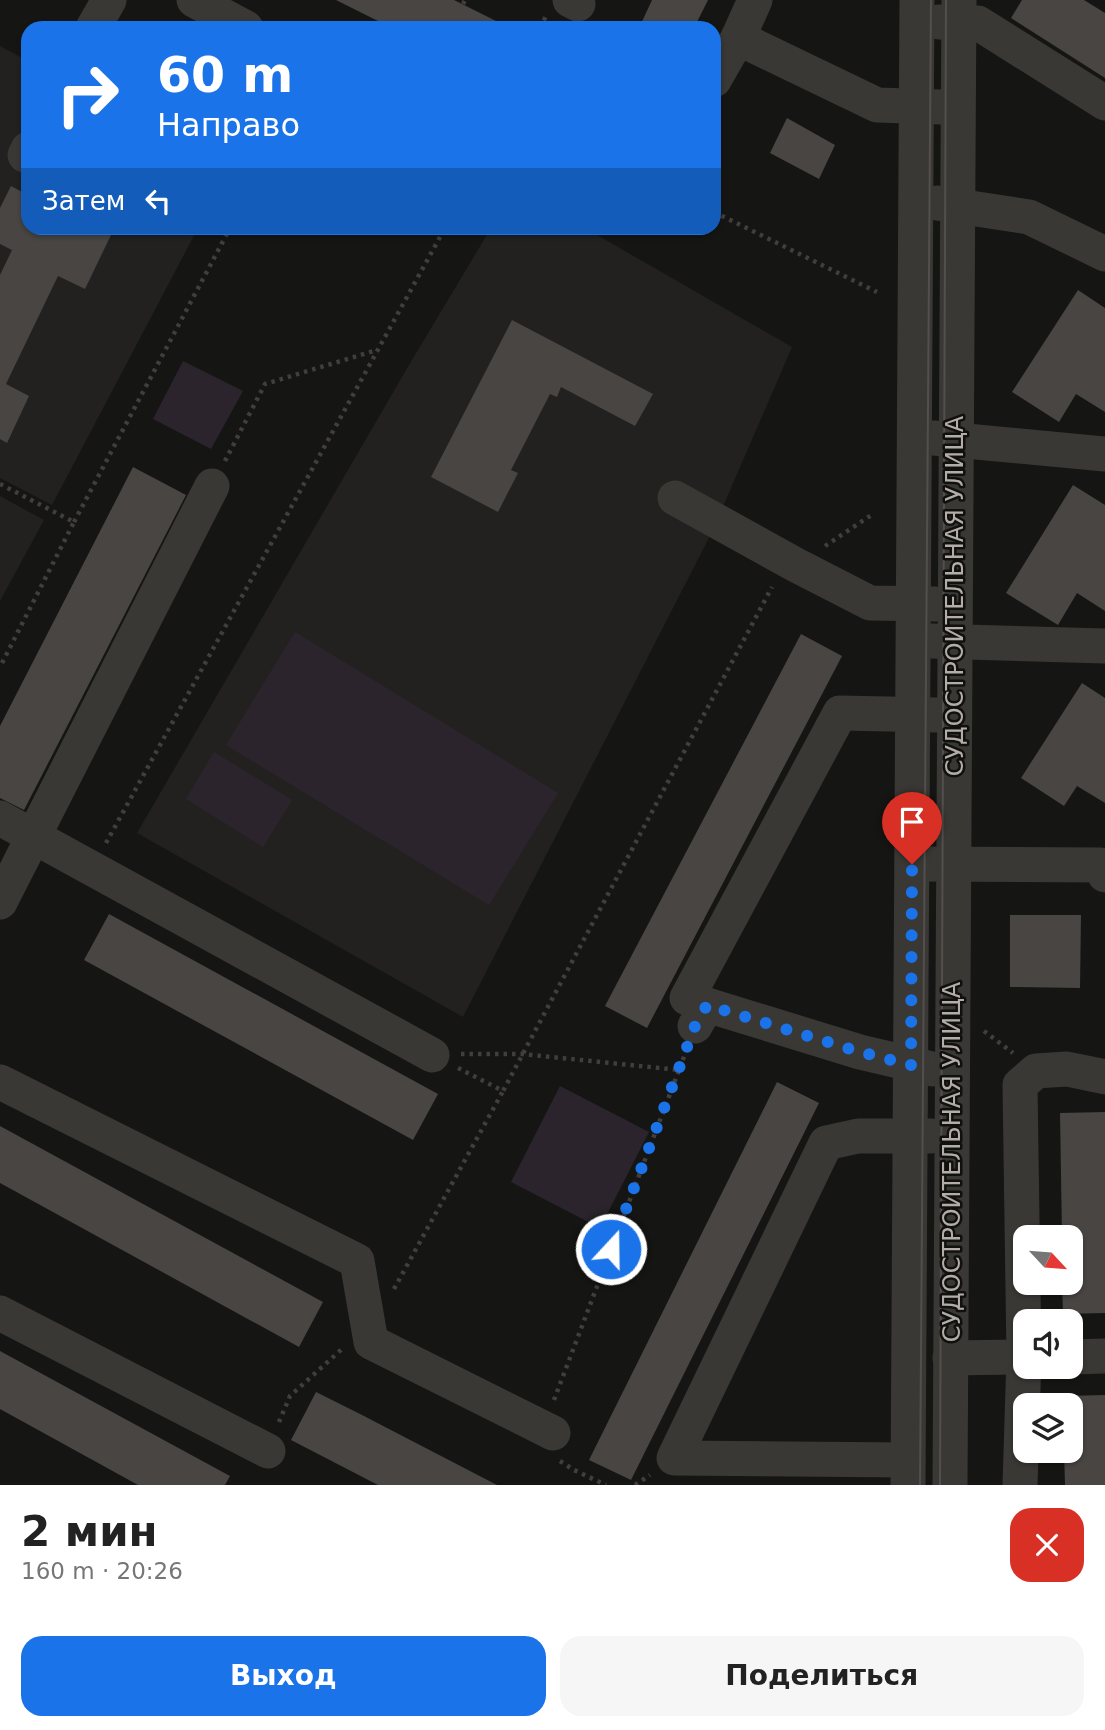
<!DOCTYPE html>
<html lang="ru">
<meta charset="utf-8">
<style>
:root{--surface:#fff;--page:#f6f6f6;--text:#222;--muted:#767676;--accent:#1a73e8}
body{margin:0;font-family:"DejaVu Sans",sans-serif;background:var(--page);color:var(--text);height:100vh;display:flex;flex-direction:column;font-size:26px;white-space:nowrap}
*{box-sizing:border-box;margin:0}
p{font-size:23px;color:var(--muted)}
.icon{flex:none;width:38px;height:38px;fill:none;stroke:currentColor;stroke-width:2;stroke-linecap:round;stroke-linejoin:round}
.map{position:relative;height:1485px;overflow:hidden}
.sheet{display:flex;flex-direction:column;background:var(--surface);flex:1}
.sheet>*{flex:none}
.top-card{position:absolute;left:21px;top:21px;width:700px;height:214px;border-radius:21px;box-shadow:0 2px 5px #0004;background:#1a73e8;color:#fff;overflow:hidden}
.needle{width:46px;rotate:116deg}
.controls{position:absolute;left:1013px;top:1225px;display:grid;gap:14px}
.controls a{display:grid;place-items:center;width:70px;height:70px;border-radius:14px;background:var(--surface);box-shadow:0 2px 5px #0004;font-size:35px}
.pin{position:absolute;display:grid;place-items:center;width:60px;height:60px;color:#fff;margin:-72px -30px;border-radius:50% 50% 50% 0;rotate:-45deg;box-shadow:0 0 7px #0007}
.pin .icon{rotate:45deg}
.me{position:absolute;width:77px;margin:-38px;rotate:21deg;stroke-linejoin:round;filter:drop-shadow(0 0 5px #0008)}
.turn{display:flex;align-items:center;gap:24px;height:147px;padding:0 21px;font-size:32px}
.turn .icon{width:91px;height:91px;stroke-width:2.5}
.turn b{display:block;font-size:49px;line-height:60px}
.then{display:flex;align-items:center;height:66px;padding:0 21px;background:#0003;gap:14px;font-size:26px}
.round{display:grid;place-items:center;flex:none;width:74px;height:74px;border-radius:21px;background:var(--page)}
.summary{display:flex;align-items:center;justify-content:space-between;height:119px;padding:0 21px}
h1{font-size:42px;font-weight:600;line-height:52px}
.action{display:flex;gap:14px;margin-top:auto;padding:14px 21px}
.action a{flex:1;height:80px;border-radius:21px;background:var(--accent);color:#fff;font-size:28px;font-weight:600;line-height:80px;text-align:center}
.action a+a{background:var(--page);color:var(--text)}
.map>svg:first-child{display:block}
</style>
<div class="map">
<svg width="1105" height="1485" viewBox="0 0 1105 1485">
<rect width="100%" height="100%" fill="#151514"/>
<g fill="#222120">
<polygon points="0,46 28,61 28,228 198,228 52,505 0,478"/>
<polygon points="491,228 585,228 792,347 712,532 463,1017 137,833 409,365"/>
<polygon points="0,496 44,520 0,601"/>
</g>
<g fill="#2b242c">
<polygon points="183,361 243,391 211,449 153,419"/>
<polygon points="295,632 558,793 489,905 226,745"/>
<polygon points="214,752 292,800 263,847 186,799"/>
<polygon points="560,1086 649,1132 600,1228 511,1182"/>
</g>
<g fill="#484543">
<polygon points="336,0 454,0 510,28 392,28"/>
<polygon points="652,0 708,0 694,28 639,28"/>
<polygon points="1022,0 1084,0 1105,13 1105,78 1011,18"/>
<polygon points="787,118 835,145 819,179 770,153"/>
<polygon points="11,186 28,195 28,228 95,228 111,235 85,289 58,276 6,384 29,396 7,443 0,439 0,275 12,250 0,244 0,208"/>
<polygon points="1078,290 1105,308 1105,412 1076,394 1059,422 1012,392"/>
<polygon points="512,320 653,394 635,426 561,387 557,397 550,394 511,470 518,473 498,512 431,477"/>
<polygon points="133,467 186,495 24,810 0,798 0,726"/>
<polygon points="1073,485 1105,505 1105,611 1077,593 1058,625 1006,593"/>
<polygon points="801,634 842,656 647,1028 605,1006"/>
<polygon points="1082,683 1105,698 1105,803 1077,786 1064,806 1021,778"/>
<polygon points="109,914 438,1094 413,1140 84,960"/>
<polygon points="1010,915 1081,915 1080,988 1010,987"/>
<polygon points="777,1082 819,1103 631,1480 589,1460"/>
<polygon points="1105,1112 1105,1313 1063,1314 1062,1283 1071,1283 1071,1237 1062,1237 1060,1113"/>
<polygon points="0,1126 323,1302 299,1347 0,1183"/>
<polygon points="0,1351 230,1476 225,1485 138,1485 0,1409"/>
<polygon points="316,1392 364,1416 497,1485 378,1485 291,1440"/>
<polygon points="1105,1395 1105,1485 1065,1485 1064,1451 1071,1451 1071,1405 1064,1405 1063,1396"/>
</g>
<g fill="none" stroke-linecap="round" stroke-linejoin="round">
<g stroke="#413e3b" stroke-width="4.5" stroke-dasharray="3.5 5" stroke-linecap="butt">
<polyline points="463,4 465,0"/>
<polyline points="540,28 546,16"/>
<polyline points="714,212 877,292"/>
<polyline points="225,461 265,384 377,350"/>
<polyline points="0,484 74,522 0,667"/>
<polyline points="74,522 230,228"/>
<polyline points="825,546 873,514"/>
<polyline points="106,843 445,228"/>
<polyline points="984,1031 1013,1053"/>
<polyline points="461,1054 522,1054 679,1070 685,1054"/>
<polyline points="458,1068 503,1091 772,587"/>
<polyline points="394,1289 503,1091"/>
<polyline points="554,1400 679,1070"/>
<polyline points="279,1422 290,1396 343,1348"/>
<polyline points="560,1461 574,1470 606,1485"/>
<polyline points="635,1485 650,1475"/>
</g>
<g stroke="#3a3835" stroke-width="35">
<polyline points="194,0 246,28"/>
<polyline points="570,0 578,4"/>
<polyline points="939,22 978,23 1105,103"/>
<polyline points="93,28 109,0"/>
<polyline points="738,38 755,0"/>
<polyline points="714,80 738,38 877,105 941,107"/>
<polyline points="25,155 28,149"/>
<polyline points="937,203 1029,217 1105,254"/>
<polyline points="934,438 1105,454"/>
<polyline points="675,498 796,565 870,603 935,604"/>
<polyline points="931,641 1105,646"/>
<polyline points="0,818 432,1055"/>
<polyline points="929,864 1101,865 1105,875"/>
<polyline points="0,902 212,486"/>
<polyline points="707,1005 860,1052 932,1069"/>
<polyline points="695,1026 707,1005 687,998 840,713 937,715"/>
<polyline points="0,1082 357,1261 371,1342 553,1433"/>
<polyline points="0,1313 268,1451"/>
<polyline points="1071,1357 1105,1356"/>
<polyline points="950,1358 1026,1357"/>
<polyline points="908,1460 674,1458 826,1143 858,1136 931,1136"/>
<polyline points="908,1485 917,0"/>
<polyline points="950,1485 959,0"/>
<polyline points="1020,1485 1024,1357 1020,1085 1036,1071 1067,1069 1105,1077"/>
</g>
<g stroke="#534f4c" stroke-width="2">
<polyline points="920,1485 931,0"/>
<polyline points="940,1485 946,0"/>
</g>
</g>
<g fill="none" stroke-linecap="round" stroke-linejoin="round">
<polyline stroke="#1a73e8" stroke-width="12" stroke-dasharray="0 21.6" points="611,1249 695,1026 707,1005 860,1052 911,1065 912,864"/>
</g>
<g text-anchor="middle" stroke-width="5" stroke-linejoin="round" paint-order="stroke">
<g font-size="24" fill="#b4aca7" stroke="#10100f">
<text transform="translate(955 596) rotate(-90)" y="8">СУДОСТРОИТЕЛЬНАЯ УЛИЦА</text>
<text transform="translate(952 1162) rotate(-90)" y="8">СУДОСТРОИТЕЛЬНАЯ УЛИЦА</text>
</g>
</g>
</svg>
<div class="controls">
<a><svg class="needle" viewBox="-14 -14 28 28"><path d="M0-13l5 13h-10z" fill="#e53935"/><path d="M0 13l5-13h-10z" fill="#767676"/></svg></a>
<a><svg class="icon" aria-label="sound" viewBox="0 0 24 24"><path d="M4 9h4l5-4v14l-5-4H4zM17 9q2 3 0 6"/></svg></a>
<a><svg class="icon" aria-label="layers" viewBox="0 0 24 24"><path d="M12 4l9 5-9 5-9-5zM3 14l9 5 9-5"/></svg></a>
</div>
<div class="pin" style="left:912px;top:864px;background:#d93025"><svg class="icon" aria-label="arrive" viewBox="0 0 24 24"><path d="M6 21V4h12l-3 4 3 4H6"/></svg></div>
<svg class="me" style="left:611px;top:1249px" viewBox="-20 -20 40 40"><circle r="17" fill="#1a73e8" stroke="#fff" stroke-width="3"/><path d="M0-11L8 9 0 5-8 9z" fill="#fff"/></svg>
<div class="top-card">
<div class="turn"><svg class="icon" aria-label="right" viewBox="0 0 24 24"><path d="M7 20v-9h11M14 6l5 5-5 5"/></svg><div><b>60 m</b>Направо</div></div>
<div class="then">Затем<svg class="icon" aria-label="left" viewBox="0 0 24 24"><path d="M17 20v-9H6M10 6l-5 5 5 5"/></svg></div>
</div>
</div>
<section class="sheet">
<div class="summary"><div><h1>2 мин</h1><p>160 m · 20:26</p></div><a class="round" style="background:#d93025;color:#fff"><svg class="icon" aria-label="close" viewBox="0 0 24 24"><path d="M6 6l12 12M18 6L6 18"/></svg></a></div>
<div class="action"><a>Выход</a><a>Поделиться</a></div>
</section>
